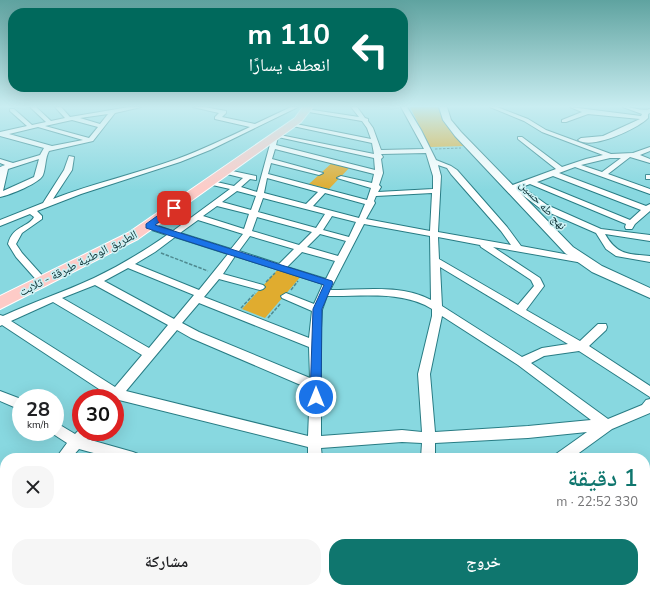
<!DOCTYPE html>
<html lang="ar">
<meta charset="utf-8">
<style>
:root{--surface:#fff;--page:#f6f6f6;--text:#202124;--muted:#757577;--accent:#0f766e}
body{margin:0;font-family:"Nunito Sans","Noto Naskh Arabic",sans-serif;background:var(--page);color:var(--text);direction:rtl;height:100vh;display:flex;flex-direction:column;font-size:15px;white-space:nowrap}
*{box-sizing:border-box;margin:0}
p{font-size:13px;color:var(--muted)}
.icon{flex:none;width:22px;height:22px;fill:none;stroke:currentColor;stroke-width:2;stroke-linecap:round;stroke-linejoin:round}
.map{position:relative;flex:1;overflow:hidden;direction:ltr}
.side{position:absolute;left:0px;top:453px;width:650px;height:140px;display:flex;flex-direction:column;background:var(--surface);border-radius:16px 16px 0 0;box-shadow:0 4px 16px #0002;direction:rtl}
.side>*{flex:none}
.banner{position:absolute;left:8px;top:8px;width:400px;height:84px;border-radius:16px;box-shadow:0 4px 16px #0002;direction:rtl;background:#00695c;color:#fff;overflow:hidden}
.speed{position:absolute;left:12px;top:389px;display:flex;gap:8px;font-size:20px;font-weight:700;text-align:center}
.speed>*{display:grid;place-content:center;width:52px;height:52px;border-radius:50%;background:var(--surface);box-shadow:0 4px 16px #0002;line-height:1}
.speed small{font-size:10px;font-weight:400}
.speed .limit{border:6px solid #d22;background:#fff;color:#111}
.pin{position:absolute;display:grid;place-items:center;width:34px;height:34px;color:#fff;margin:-17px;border-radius:8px;box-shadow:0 2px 6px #0006}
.me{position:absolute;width:44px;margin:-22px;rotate:0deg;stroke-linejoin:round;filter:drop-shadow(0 0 3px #0008)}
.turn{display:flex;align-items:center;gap:14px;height:84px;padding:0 12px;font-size:18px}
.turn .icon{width:52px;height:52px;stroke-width:2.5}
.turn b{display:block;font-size:28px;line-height:34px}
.round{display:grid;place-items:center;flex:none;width:42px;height:42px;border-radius:16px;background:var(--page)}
.summary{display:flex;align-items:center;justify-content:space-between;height:68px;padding:0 12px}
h1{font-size:24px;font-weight:600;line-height:30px;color:var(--accent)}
.cta{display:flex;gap:8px;margin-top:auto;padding:8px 12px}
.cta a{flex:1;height:46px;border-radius:16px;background:var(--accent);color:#fff;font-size:16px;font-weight:600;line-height:46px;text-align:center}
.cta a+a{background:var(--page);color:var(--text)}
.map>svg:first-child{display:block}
</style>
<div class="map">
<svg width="650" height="593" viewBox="0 0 650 593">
<rect width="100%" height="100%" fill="#88d8e0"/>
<g fill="#e0ac2f">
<polygon points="410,107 442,107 443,113 465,146 430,147"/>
<polygon points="334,161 352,165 329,189 309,184"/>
<polygon points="280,267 302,275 265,318 242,309"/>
</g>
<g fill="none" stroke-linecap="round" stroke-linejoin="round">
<g stroke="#287c84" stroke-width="2">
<g id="street">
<path d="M30 107H36L51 121 65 118 55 107H61L70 117 129 107H141L115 113 93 141 49 151C45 158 46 167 43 175 40 183 10 195 0 197V167L5 165 0 163V159L13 163 40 155 44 148 0 136V132L27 126 10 111V109H14L32 125 46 122ZM108 114 100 124 80 118ZM72 120 98 127 89 138 45 126ZM38 127 83 140 52 146 9 134ZM39 159 34 177 3 191 8 169Z"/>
<path d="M193 107H204L226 111V113L222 117 255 124 291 107H298L210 150 180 162 81 194 37 211 42 216V219L22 233 16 244 22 253 48 282 43 285 40 284 16 257 8 244C13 225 28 228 34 217L30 214 0 226V220L43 203 64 170 69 156 74 157 72 170 53 199C94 183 136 174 177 159 202 150 226 138 250 127L215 119V117L219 113Z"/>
<path d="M351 107H357L365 118 368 119V121L373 128 381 150 424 149 401 107H407L421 130 436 160 451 166 457 170 507 227 521 246 586 258 588 260 583 263 493 247 540 278 544 286 526 310 580 341 598 324H606L607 327 606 330 589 346 650 386V397L579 351 544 356 531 363 608 419 642 405 646 400 650 399V413L612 429 572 458H554L556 454 587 432 528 438 435 443V458H421L422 443 402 442 321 448 322 458H308V447L119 400 115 402V398H107L108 395 2 325 0 326V315L3 316C33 302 64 292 94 278 119 266 144 251 167 235L146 228V224L149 223 173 231 230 189 208 184V180L234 186 243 178 223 173V169L256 176V180L250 179 241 187 257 192 272 137 275 134 374 154 372 143 288 125 291 123 371 139 367 128 362 121 303 111 306 109 359 117ZM278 137 374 158 375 170 276 145ZM275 149 374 174 372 183 341 176 337 178 371 188 367 200 268 174 271 163 319 175 323 173 272 159ZM426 153 433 176V189L378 192 381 187 379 185 383 173 381 159 383 157 381 154ZM438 165 447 168 451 174 501 231 511 245 438 232 441 176ZM267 178 318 192 306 204 264 193ZM237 191 256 196 251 210 222 202ZM325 193 365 204 359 218 313 206ZM432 193 430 231 366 219 375 203 374 201 376 196ZM263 198 325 214 316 228 258 212ZM217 206 249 214 244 229 203 216ZM332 216 356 222 349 237 323 230ZM257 217 312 232 299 245 252 231ZM198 220 243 234 231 249 180 233ZM364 224 430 236 431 300C402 284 362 290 330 290ZM320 234 346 241 338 256 307 247ZM250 236 294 249 279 264 239 251ZM175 237 228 254 199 290 135 264 155 252ZM438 237 480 245 481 247 531 280 534 286 518 305 439 259ZM302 252 335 261 326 279 287 267ZM235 256 323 284 314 304 286 293 281 296 282 298 312 311 309 338 204 297 219 279 260 290 263 289 265 287 263 285 223 274ZM440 267 568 344 542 348 522 357 442 306ZM128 268 194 295 174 319 104 281ZM95 285 168 325 149 348 62 298ZM327 296C361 297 402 290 432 309V316L418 374 422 432 402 430 321 436V328L322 310ZM53 302 142 355 115 387 11 321ZM199 303 309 347 310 378 199 332 182 323ZM442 316 518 365 591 420 528 426 435 432 430 374ZM177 330 191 338 310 389 308 436 126 391Z"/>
<path d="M490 107H497L528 119 546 130 611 154 633 153 650 147V151L640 155 650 159V163L630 157 608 174 650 189V194L575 167 559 173 646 206 650 204V211L635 224 632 229H626L625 227 626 224 530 184 522 187 547 205 601 229 650 235V241L605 234C617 255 628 254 650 256V262L616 256 606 249 596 233 541 209 516 190 507 191V187L556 169 518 139V137H522L562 167 586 159 603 155 542 132 524 121ZM610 158H621L602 172 581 165ZM553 176 641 210 630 220 537 182Z"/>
<path d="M570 107 641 116 642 114 623 107C632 106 641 112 650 109V113L648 114V118C637 129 592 150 578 140L581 138 603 136 640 119 588 114 566 122H562V120L582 112Z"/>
<rect x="646" y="175" width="4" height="4"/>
<polygon points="0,391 21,399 21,410 0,401"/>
<polygon points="55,422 75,434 81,428 81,432 92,432 87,439 133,452 138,454 140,458 112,458 79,449 71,458 56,458 67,443 50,432 55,432"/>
<polygon points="650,472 650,488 645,490 645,474"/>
<polygon points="0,482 5,484 5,513 0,515"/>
<polygon points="5,516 5,535 0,537 0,518"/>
<polygon points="53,588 69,588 70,593 54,593"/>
<polygon points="199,588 215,588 217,593 201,593"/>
<polygon points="293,588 323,588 323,593 295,593"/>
<polygon points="407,588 423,588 422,593 406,593"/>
<polygon points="556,588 572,588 573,593 557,593"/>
</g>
</g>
<g stroke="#287c84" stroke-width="2">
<g id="secondary">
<polygon points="439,107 447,107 451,120 461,132 573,247 602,266 650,288 650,298 592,272 565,253 455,136 443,120"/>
<polygon points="645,569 650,569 650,591 637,588 645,588"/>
<polygon points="502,588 536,588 534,593 500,593"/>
</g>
</g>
<g stroke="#fff" stroke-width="2">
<polygon id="primary" points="303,107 313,107 301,122 138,239 0,309 0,296 128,233 295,118"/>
</g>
<polyline stroke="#4f8a90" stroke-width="1" stroke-dasharray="2.5 1.5" stroke-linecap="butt" points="435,149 461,148"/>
<g stroke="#4f8a90" stroke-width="1.5" stroke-dasharray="3.5 1.5" stroke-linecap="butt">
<polyline points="161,253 208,271"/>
<polyline points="266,282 275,273"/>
<polyline points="291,290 298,281"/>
<polyline points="241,308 255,293"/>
<polyline points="268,318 281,303"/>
</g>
<use href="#street" fill="#fff" fill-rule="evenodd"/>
<use href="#secondary" fill="#fff" fill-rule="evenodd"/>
<use href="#primary" fill="#fecbc7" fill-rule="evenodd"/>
</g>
<linearGradient id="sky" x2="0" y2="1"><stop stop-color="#5fa3a0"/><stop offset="0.56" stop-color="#c9edf1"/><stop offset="1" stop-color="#c9edf1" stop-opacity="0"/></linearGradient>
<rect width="650" height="190" fill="url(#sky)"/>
<polygon fill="#1a73e8" stroke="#114b97" points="171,206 178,208 155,225 332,281 333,283 322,309 321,397 320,401 312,401 310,397 313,309 324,285 146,228 146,224"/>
<g text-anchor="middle" stroke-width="3" stroke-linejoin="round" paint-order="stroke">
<g font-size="12" fill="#0c2e32" stroke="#ccf2f5">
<text transform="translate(543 205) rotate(47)" y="4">نهج طه حسين</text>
<text transform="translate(78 263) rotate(-27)" y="4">الطريق الوطنية طبرقة - تلابت</text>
</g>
</g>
</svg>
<div class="speed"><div>28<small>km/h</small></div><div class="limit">30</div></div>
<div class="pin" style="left:174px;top:208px;background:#d93025"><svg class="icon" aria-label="arrive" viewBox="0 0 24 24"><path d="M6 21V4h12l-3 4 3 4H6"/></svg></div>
<svg class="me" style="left:316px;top:397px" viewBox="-20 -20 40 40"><circle r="17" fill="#1a73e8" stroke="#fff" stroke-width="3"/><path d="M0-11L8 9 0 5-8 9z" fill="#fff"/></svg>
<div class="banner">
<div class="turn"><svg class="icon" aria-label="left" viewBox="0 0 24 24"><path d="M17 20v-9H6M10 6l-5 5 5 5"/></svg><div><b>110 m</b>انعطف يسارًا</div></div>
</div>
<section class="side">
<div class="summary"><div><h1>1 دقيقة</h1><p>330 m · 22:52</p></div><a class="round"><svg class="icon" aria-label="close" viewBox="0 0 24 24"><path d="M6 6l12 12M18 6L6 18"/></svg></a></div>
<div class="cta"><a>خروج</a><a>مشاركة</a></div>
</section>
</div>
